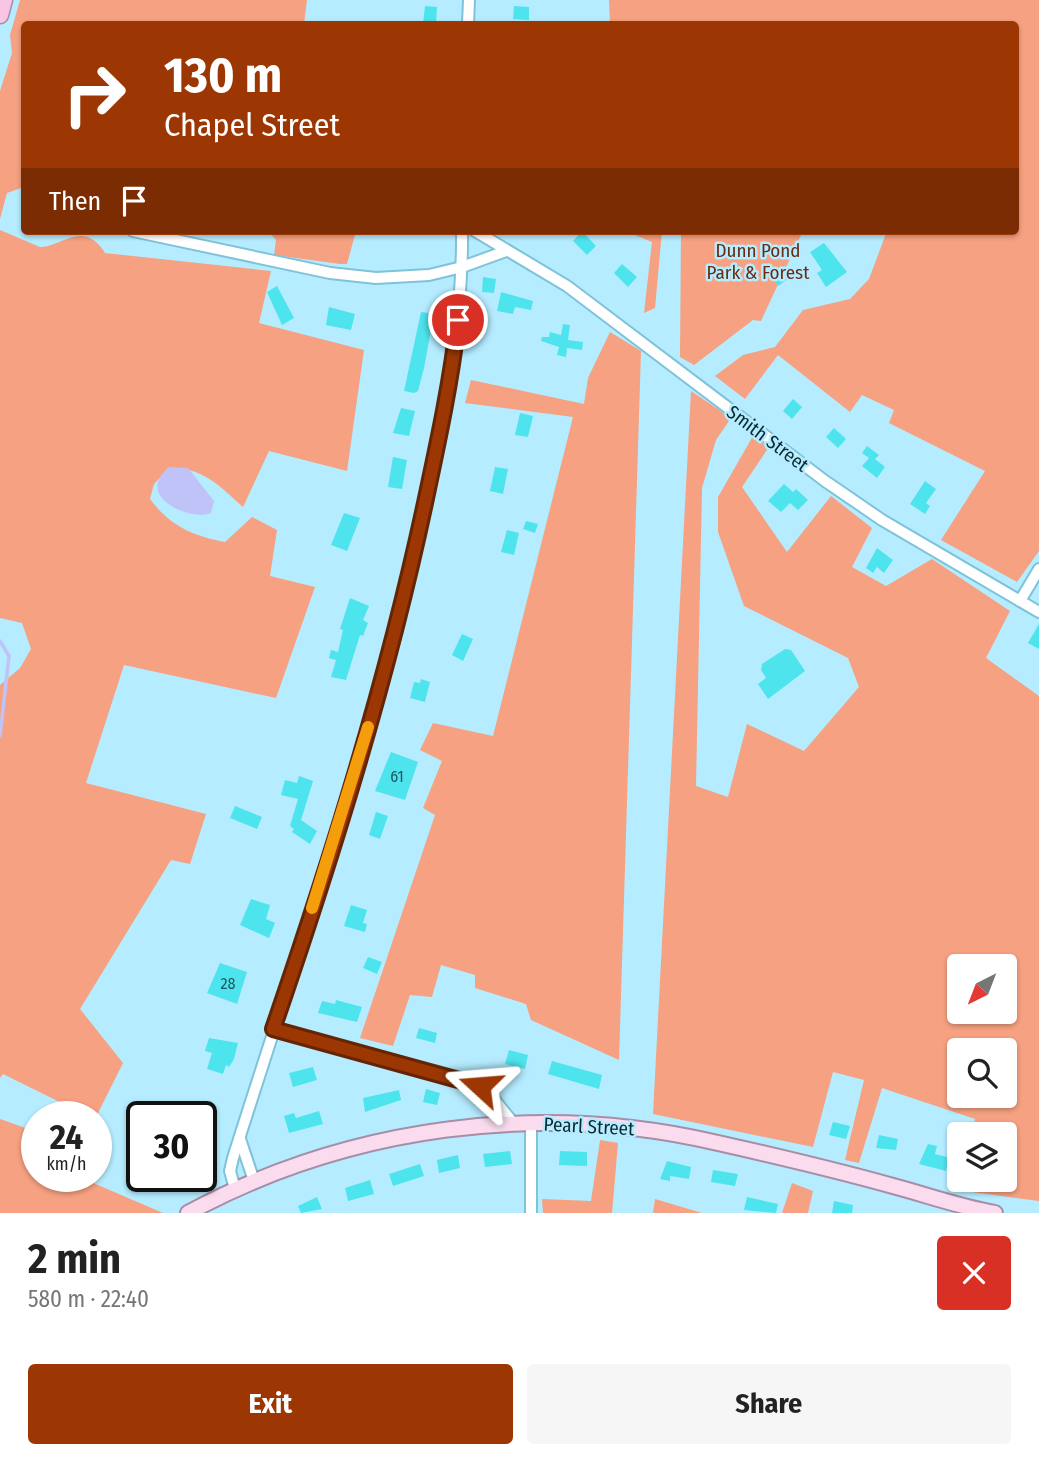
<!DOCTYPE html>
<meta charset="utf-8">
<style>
:root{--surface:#fff;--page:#f6f6f6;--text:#222;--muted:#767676;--accent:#9c3704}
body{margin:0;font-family:"Fira Sans Condensed",sans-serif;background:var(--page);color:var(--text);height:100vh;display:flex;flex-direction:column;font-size:26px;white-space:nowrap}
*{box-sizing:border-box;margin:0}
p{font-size:23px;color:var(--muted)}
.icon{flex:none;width:38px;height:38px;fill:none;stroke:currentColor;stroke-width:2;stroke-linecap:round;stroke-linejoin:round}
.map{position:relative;height:1213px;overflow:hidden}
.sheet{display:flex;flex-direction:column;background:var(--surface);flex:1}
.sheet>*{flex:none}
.top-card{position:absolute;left:21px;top:21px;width:998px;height:214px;border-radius:7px;box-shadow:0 2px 5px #0004;background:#9c3704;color:#fff;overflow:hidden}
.needle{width:46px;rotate:222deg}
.buttons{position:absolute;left:947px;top:954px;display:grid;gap:14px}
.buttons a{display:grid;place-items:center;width:70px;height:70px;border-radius:7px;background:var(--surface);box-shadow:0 2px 5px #0004;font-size:35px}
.speed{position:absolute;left:21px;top:1101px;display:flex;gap:14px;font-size:35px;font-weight:700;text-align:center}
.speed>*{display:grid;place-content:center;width:91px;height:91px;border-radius:50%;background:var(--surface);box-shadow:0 2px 5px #0004;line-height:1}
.speed small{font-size:18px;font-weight:400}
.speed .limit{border:4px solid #111;border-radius:10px;background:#fff;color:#111}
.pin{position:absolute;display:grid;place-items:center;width:60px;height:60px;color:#fff;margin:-30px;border:4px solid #fff;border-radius:50%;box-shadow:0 2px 7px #0007}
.me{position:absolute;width:77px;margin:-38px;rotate:289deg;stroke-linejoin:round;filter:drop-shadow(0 0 5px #0008)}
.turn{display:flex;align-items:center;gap:24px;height:147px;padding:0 28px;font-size:32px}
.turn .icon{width:91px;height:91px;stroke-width:2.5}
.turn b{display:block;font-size:49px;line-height:60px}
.then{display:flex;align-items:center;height:66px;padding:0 28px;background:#0003;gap:14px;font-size:26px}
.round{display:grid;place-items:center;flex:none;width:74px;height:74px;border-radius:7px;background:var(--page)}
.overview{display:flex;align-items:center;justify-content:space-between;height:119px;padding:0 28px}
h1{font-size:42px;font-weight:700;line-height:52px}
.action{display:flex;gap:14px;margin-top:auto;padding:14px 28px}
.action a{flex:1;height:80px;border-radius:7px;background:var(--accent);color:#fff;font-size:28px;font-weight:700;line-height:80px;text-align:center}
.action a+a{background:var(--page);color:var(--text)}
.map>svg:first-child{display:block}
</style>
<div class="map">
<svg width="1039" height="1213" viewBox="0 0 1039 1213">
<rect width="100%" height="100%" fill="#b5ecff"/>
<g fill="#f6a181" fill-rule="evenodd">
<polygon points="20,0 307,0 304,24 24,24 24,187 7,193 0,219 0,91 12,53 10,35"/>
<polygon points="609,0 1039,0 1039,551 1017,582 941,540 985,471 889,423 894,410 862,395 850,412 778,355 745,399 715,376 743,355 775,347 803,310 850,299 869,279 887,231 1015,231 1015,24 610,24"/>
<path d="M0 230 40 247C60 248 84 218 105 253L271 271 259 323 364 350 347 471 269 451 243 507C219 485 202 467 169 468L154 484 150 499C170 526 193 536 225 542L252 517 277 530 270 576 315 587 276 698 124 665 86 783 206 814 190 864 171 860 80 1009 123 1063 96 1117 88 1116 3 1074 0 1078V685L20 668 31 649 22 623 0 618Z"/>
<polygon points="268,231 356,231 347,264 340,264 274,255 276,240"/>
<polygon points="634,231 662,231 655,308 644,313 652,242 635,235"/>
<polygon points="681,231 803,231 761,321 753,320 694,365 680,357"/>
<polygon points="610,332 641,351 619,1060 531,1020 526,1004 475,988 475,975 441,965 432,997 410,995 393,1046 360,1038 435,815 423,808 442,761 420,750 433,723 493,736 573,417 465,403 471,380 584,404 588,378"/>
<path d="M691 391 731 418 716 440 702 488 696 786 728 797 747 724 804 751 859 687 848 658 744 606 718 532V497L753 436 769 447 742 487 787 552 831 496 872 528 852 567 886 586 932 559 1010 611 986 658 1039 696V1201L957 1190 959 1180H1004V1134H972L975 1119 882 1088 859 1163 845 1160 864 1080 833 1072 813 1147 653 1114ZM959 966H1004V1012H959ZM959 1050H1004V1096H959Z"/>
<polygon points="0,1119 37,1132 37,1176 77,1176 163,1213 0,1213"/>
<polygon points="600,1140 618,1143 612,1213 543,1213 542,1199 591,1201"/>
<polygon points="792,1183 813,1191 808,1213 782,1213"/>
<polygon points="655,1199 702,1213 653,1213"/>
</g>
<path fill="#bfc3f8" d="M168 467 188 468 214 501 211 513C195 520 152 505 158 482 159 477 164 472 168 467Z"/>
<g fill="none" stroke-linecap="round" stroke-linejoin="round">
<polyline stroke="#bfc3f8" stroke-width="3.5" points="0,641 9,656 0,736"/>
</g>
<g fill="#4ee4ee">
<polygon points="425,6 437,7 436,24 423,24"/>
<polygon points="514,6 529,7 529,20 513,19"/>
<polygon points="582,231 596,246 587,255 573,241"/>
<polygon points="824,243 847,272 826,287 817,273 822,270 810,252"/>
<polygon points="622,264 637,277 628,287 614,273"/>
<polygon points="785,266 792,276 778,286 771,276"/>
<polygon points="483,277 496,279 494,293 482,292"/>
<polygon points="277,286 294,318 282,325 267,292"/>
<polygon points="501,292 533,301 531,310 515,307 513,314 497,311"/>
<polygon points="329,307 355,314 351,330 326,325"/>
<polygon points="421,312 434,314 424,368 418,391 414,393 404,391"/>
<polygon points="563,324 570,325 568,340 583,342 582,350 567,348 566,357 557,355 559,347 541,341 542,337 549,337 550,332 561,335"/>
<polygon points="793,399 802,407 792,419 783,411"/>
<polygon points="401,408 415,411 409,436 393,433"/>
<polygon points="520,413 533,416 528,437 515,435"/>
<polygon points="834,428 846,439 838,448 826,437"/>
<polygon points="867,446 879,455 875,459 885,467 877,478 862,466 869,458 862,453"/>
<polygon points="393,457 407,460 402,489 388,487"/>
<polygon points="495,467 508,469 503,494 490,491"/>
<polygon points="925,481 936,489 926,503 930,506 925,514 910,504"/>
<polygon points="784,484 793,492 796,489 808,500 798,510 790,503 781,512 768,501"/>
<polygon points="344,513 360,518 347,551 331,545"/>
<polygon points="526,521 538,524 535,533 523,529"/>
<polygon points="507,530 519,533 514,555 501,552"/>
<polygon points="877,548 893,560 884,573 877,567 873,573 866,568"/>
<polygon points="350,598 369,606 363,620 368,623 363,636 360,635 346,680 331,677 336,660 329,658 331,650 338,652 343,630 340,629"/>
<polygon points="1039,624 1039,649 1028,643"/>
<polygon points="462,634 473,639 463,661 452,655"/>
<polygon points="785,649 791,650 805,671 768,699 758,684 766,678 761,670 762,664"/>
<polygon points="421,679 430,682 425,702 410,698 414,682 420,683"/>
<polygon points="391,752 418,762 405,800 375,791"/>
<polygon points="299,776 313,781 301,820 317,831 310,844 292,832 294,829 290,826 298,799 281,795 285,780 297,783"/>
<polygon points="235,806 262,817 257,829 230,818"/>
<polygon points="376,812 388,816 380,839 369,835"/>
<polygon points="251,899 270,905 266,919 275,923 269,938 240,925"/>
<polygon points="351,905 367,910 363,923 367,924 365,932 344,926"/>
<polygon points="368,957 382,962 377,974 363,968"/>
<polygon points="220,963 247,972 237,1004 207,993"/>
<polygon points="336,1000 362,1007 357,1022 318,1013 322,1001 335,1004"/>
<polygon points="419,1028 437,1033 435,1043 416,1038"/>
<polygon points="209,1038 238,1043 234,1059 229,1067 226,1065 223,1074 207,1069 212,1053 205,1051"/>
<polygon points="509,1050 528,1055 525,1069 505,1064"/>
<polygon points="552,1061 602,1075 599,1089 548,1074"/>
<polygon points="313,1067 317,1080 293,1087 289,1073"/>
<polygon points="426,1089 440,1093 437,1105 423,1102"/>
<polygon points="399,1090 401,1100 365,1112 363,1098"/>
<polygon points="319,1111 323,1124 289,1133 284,1116 294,1113 296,1118"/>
<polygon points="833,1122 850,1126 846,1139 829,1135"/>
<polygon points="879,1135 898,1139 896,1150 876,1148"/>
<polygon points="928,1144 937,1146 935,1154 955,1159 953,1168 947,1166 946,1171 919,1164"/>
<polygon points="510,1151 512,1164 485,1167 483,1154"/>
<polygon points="560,1151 587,1152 587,1166 559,1165"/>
<polygon points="458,1155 460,1168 439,1173 437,1160"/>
<polygon points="667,1161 691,1167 689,1179 670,1176 670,1181 660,1179"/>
<polygon points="420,1164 424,1176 393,1186 389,1174"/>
<polygon points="713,1170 738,1174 735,1186 711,1182"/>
<polygon points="370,1180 374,1194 348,1201 345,1188"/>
<polygon points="317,1197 322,1209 301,1213 298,1206"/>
<polygon points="747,1197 778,1204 776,1213 744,1210"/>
<polygon points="834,1201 853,1205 852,1213 832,1213"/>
</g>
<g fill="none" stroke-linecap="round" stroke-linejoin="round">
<g stroke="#7ec3da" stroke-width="14">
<g id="minor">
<polyline points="468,24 469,0"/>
<polyline points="133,231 330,273 376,278 429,275 462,267 506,251"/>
<polyline points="475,231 567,286 825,481 882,520 1039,612"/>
<polyline points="1020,601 1039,569"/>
<polyline points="273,1029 469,1080 489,1093 514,1124"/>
<polyline points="240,1139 254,1181"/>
<path d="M235 1189 230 1171 233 1158C301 943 376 729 424 508 444 416 463 325 462 231"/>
<polyline points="531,1213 531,1123"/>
</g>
</g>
<g stroke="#a58ea6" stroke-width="18">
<path id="major" d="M188 1213C349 1126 539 1101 718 1143 776 1156 835 1170 893 1186 927 1195 960 1207 995 1213"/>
</g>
<g stroke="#a58ea6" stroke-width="19">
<polyline id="highway" points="0,15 4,0"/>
</g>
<use href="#minor" stroke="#fff" stroke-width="10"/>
<use href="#major" stroke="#fbdcef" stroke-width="14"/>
<use href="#highway" stroke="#f8c5e5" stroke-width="16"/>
</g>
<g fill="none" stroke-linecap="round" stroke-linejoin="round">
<g stroke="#652403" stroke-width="18">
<path id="route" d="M458 320C451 382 438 442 425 503 387 681 332 857 273 1029L480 1086"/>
</g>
<use href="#route" stroke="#9c3704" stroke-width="12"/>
<polyline stroke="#f59e0b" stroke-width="12" points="312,908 368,727"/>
</g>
<g text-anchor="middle" stroke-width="5" stroke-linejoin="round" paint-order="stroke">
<g font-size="16" fill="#1c5860">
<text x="397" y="782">61</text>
<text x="228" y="989">28</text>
</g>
<g font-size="19" fill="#682c15" stroke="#b5ecff">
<text x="758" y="257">Dunn Pond<tspan x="758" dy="22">Park &amp; Forest</tspan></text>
</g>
<g font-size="19" fill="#0b2931" stroke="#b5ecff">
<text transform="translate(768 438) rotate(37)" y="7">Smith Street</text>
<text transform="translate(589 1126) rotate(3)" y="7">Pearl Street</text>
</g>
</g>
</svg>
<div class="buttons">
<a><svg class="needle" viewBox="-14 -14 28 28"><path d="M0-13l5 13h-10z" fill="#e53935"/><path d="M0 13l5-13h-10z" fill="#767676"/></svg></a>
<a><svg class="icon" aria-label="search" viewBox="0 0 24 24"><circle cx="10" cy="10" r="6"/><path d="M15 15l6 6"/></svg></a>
<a><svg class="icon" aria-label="layers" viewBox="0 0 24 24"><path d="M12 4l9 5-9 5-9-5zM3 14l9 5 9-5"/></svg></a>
</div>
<div class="speed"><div>24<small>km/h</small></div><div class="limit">30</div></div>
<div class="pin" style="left:458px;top:320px;background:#d93025"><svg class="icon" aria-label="arrive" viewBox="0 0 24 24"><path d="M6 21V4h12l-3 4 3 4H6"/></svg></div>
<svg class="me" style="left:480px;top:1086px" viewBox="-20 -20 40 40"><path d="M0-17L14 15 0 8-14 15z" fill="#9c3704" stroke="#fff" stroke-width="4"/></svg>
<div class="top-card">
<div class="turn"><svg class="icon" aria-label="right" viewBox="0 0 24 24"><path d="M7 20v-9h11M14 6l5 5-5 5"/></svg><div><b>130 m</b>Chapel Street</div></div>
<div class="then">Then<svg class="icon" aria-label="arrive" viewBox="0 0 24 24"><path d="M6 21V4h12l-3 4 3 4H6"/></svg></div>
</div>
</div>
<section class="sheet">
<div class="overview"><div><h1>2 min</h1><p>580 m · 22:40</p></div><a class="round" style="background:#d93025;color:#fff"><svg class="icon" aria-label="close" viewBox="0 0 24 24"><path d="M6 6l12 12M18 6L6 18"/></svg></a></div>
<div class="action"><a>Exit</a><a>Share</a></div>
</section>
